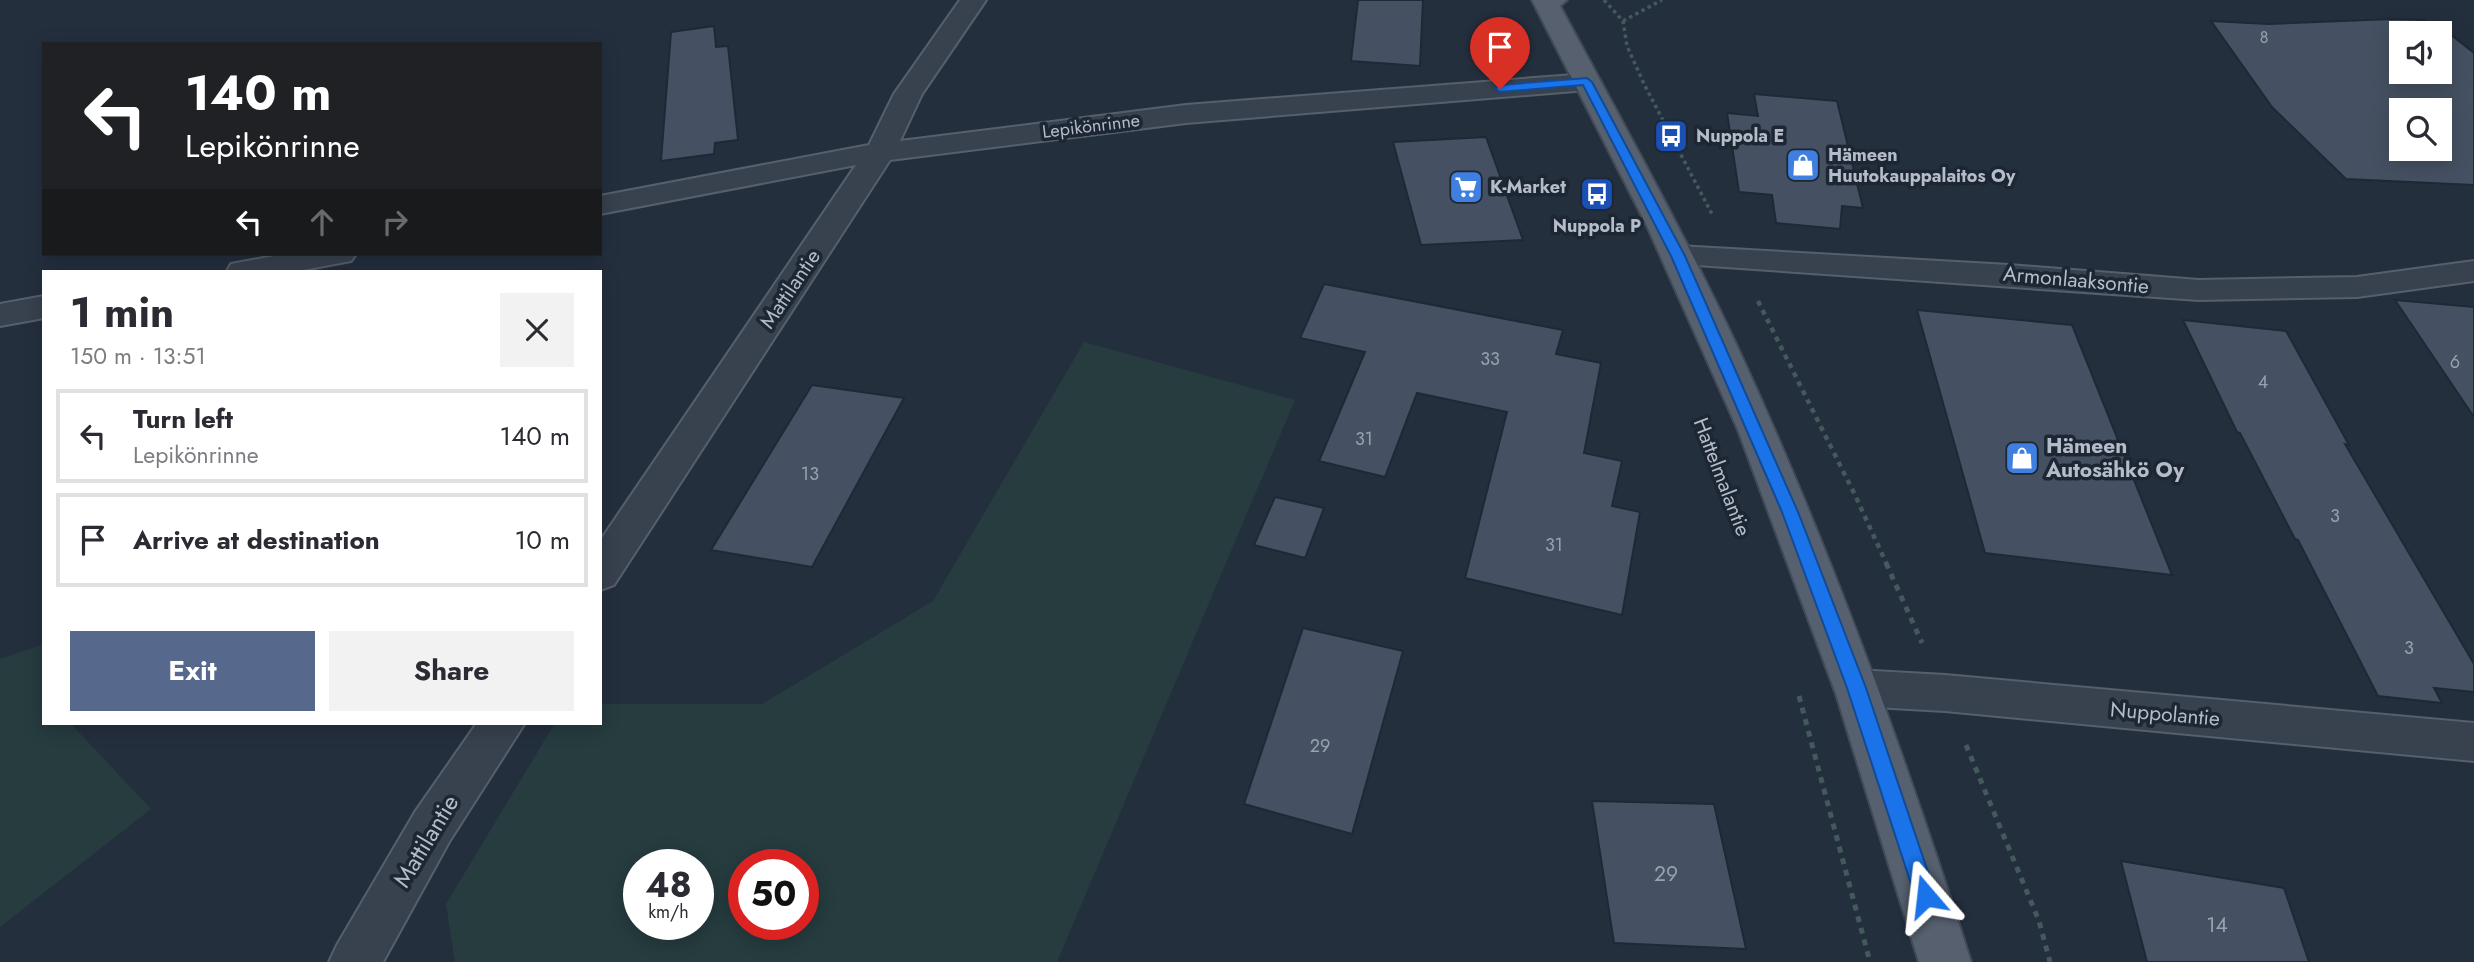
<!DOCTYPE html>
<meta charset="utf-8">
<style>
:root{--surface:#fff;--page:#f2f2f3;--text:#2b2b33;--muted:#7c7c81;--line:#e1e1e2;--accent:#56698c}
body{margin:0;font-family:Jost,sans-serif;background:var(--page);color:var(--text);height:100vh;display:flex;flex-direction:column;font-size:26px;white-space:nowrap}
*{box-sizing:border-box;margin:0}
p{font-size:23px;color:var(--muted)}
.icon{flex:none;width:38px;height:38px;fill:none;stroke:currentColor;stroke-width:2;stroke-linecap:round;stroke-linejoin:round}
.map{position:relative;flex:1;overflow:hidden}
.sheet{position:absolute;left:42px;top:270px;width:560px;height:455px;display:flex;flex-direction:column;background:var(--surface);border-radius:0px;box-shadow:0 4px 18px #0003}
.sheet>*{flex:none}
.guide{position:absolute;left:42px;top:42px;width:560px;height:214px;border-radius:0px;box-shadow:0 4px 18px #0003;background:#202124;color:#fff;overflow:hidden}
.fabs{position:absolute;left:2389px;top:21px;display:grid;gap:14px}
.fabs a{display:grid;place-items:center;width:63px;height:63px;border-radius:0px;background:var(--surface);box-shadow:0 4px 18px #0003;font-size:35px}
.speed{position:absolute;left:623px;top:849px;display:flex;gap:14px;font-size:35px;font-weight:700;text-align:center}
.speed>*{display:grid;place-content:center;width:91px;height:91px;border-radius:50%;background:var(--surface);box-shadow:0 4px 18px #0003;line-height:1}
.speed small{font-size:18px;font-weight:400}
.speed .limit{border:10px solid #d22;background:#fff;color:#111}
.pin{position:absolute;display:grid;place-items:center;width:60px;height:60px;color:#fff;margin:-72px -30px;border-radius:50% 50% 50% 0;rotate:-45deg;box-shadow:0 0 7px #0007}
.pin .icon{rotate:45deg}
.me{position:absolute;width:77px;margin:-38px;rotate:343deg;stroke-linejoin:round;filter:drop-shadow(0 0 5px #0008)}
.turn{display:flex;align-items:center;gap:24px;height:147px;padding:0 28px;font-size:32px}
.turn .icon{width:91px;height:91px;stroke-width:2.5}
.turn b{display:block;font-size:49px;line-height:60px}
.lanes{display:flex;align-items:center;height:66px;padding:0 28px;background:#0003;justify-content:center;gap:35px;direction:ltr}
.lanes .off{opacity:.35}
.round{display:grid;place-items:center;flex:none;width:74px;height:74px;border-radius:0px;background:var(--page)}
.head{display:flex;align-items:center;justify-content:space-between;height:119px;padding:0 28px}
h1{font-size:42px;font-weight:700;line-height:52px}
.action{display:flex;gap:14px;margin-top:auto;padding:14px 28px}
.action a{flex:1;height:80px;border-radius:0px;background:var(--accent);color:#fff;font-size:28px;font-weight:700;line-height:80px;text-align:center}
.action a+a{background:var(--page);color:var(--text)}
ul{padding:0;list-style:none}
li{display:flex;align-items:center;gap:21px;height:94px;margin:0 14px 10px;padding:0 14px;border:4px solid var(--line);border-radius:0px}
li div{flex:1}
li b{display:block;font-size:26px}
li em{font-style:normal}
.map>svg:first-child{display:block}
</style>
<div class="map">
<svg width="2474" height="962" viewBox="0 0 2474 962">
<rect width="100%" height="100%" fill="#242f3e"/>
<g fill="#263c3f" fill-rule="evenodd">
<path d="M1084 342 1295 400 1057 962H455L446 904 555 723H600V704H762L933 601ZM639 864H698V924H639ZM744 864H803V924H744Z"/>
<polygon points="44,644 44,723 70,723 151,809 0,927 0,659"/>
</g>
<g fill="#455162" stroke="#1f2835" stroke-width="2" fill-rule="evenodd">
<polygon points="1358,0 1423,0 1420,66 1351,61"/>
<path d="M2392 19 2424 20 2438 30H2445L2474 53V185L2346 179 2272 107 2211 21 2268 24ZM2401 33H2440V72H2401ZM2401 110H2440V149H2401Z"/>
<polygon points="714,26 716,47 728,46 738,140 715,143 714,154 661,161 671,32"/>
<polygon points="1754,94 1837,101 1863,208 1842,206 1840,229 1776,223 1772,195 1739,192 1727,113 1758,116"/>
<polygon points="1486,137 1523,240 1421,245 1393,142"/>
<polygon points="1324,284 1563,330 1556,354 1601,363 1584,453 1622,461 1612,506 1640,512 1622,615 1465,578 1507,412 1417,393 1385,477 1319,461 1365,352 1300,338"/>
<polygon points="2395,300 2474,307 2474,417"/>
<polygon points="1917,310 2072,325 2172,575 1985,553"/>
<polygon points="2183,320 2286,331 2349,445 2345,444 2474,664 2474,692 2434,688 2442,703 2378,696 2298,540 2295,539 2240,433 2237,432"/>
<polygon points="812,385 904,398 812,567 711,550"/>
<polygon points="1275,497 1324,508 1305,558 1254,545"/>
<polygon points="1303,628 1403,651 1352,834 1244,804"/>
<polygon points="1592,801 1714,804 1746,949 1614,943"/>
<polygon points="2121,861 2284,888 2309,962 2147,962"/>
</g>
<g fill="none" stroke-linecap="round" stroke-linejoin="round">
<g stroke="#565f6c" stroke-width="4">
<g id="minor">
<polygon points="960,0 986,0 922,94 900,141 1186,105 1587,74 1597,76 1601,82 1597,88 1587,90 1186,123 890,160 614,585 600,590 600,541 856,165 600,214 600,196 869,145 894,94"/>
<polygon points="1678,246 2009,265 2199,280 2357,277 2474,261 2474,281 2357,297 2199,300 1667,263 1662,256 1667,249"/>
<polygon points="285,254 356,254 351,261 298,271 227,271 231,264"/>
<polygon points="44,296 44,318 0,326 0,304"/>
<polygon points="1856,670 1945,675 2474,723 2474,761 1945,711 1856,706 1840,701 1834,688 1840,675"/>
<polygon points="477,723 525,723 449,842 383,962 329,962 337,945 415,812"/>
</g>
</g>
<g stroke="#414a57" stroke-width="4">
<path id="major" d="M1532 0H1567L1560 6C1620 118 1682 229 1736 344 1829 544 1904 751 1971 962H1919L1836 694 1738 430 1647 226Z"/>
</g>
<g stroke="#44595c" stroke-width="3.5" stroke-dasharray="3.5 3.5" stroke-linecap="butt">
<polyline points="1604,0 1623,21 1627,46 1644,84 1713,216"/>
<polyline points="1623,21 1662,0"/>
</g>
<polyline stroke="#44595c" stroke-width="4.5" stroke-dasharray="5 5" stroke-linecap="butt" points="1758,301 1855,495 1887,565"/>
<g stroke="#44595c" stroke-width="5" stroke-dasharray="6 6" stroke-linecap="butt">
<polyline points="1886,563 1922,643"/>
<polyline points="1799,696 1870,962"/>
<polyline points="1966,745 2039,921 2050,962"/>
</g>
<use href="#minor" fill="#38414e" fill-rule="evenodd"/>
<use href="#major" fill="#56606e" fill-rule="evenodd"/>
</g>
<polygon fill="#1a73e8" stroke="#114b97" stroke-width="2" points="1587,78 1592,82 1685,256 1798,512 1866,688 1936,896 1933,902 1926,905 1918,902 1915,896 1847,688 1782,512 1671,256 1583,85 1500,92 1495,89 1500,85"/>
<defs>
<g id="bus-square" transform="scale(1.75)"><rect x="-9" y="-9" width="18" height="18" rx="4" fill="#1a4fb4" stroke="#1d2633"/><path d="M-5-6H5V4H4V6H2V4H-2V6H-4V4H-5ZM-3.5-4V0h7V-4ZM-3.5 1.2v1.5H-2V1.2ZM2 1.2v1.5H3.5V1.2Z" fill="#fff"/></g>
<g id="shop-square" transform="scale(1.75)"><rect x="-9" y="-9" width="18" height="18" rx="4" fill="#3f7fe0" stroke="#1d2633"/><path d="M-5-2.5h2.3a2.7 3.5 0 0 1 5.4 0H5L5.5 6h-11ZM-1.5-2.5h3a1.5 2.3 0 0 0-3 0Z" fill="#fff"/></g>
<g id="supermarket-square" transform="scale(1.75)"><rect x="-9" y="-9" width="18" height="18" rx="4" fill="#3f7fe0" stroke="#1d2633"/><path d="M-6-5.5h2.5l.6 2H6L4.5 2H-2.5L-4.4-4H-6ZM-1.5 3.2a1.3 1.3 0 1 0 .1 0ZM3 3.2a1.3 1.3 0 1 0 .1 0Z" fill="#fff"/></g>
</defs>
<g fill-rule="evenodd">
<use href="#bus-square" x="1671" y="136"/>
<use href="#shop-square" x="1803" y="165"/>
<use href="#supermarket-square" x="1466" y="187"/>
<use href="#bus-square" x="1597" y="194"/>
<use href="#shop-square" x="2022" y="458"/>
</g>
<g text-anchor="middle" stroke-width="7" stroke-linejoin="round" paint-order="stroke">
<g font-size="16" fill="#98a1af">
<text x="2264" y="43">8</text>
</g>
<g font-size="18" fill="#b4bcc9" stroke="#1d2633">
<text transform="translate(1091 126) rotate(-7)" y="6">Lepikönrinne</text>
</g>
<g font-size="18" font-weight="bold" fill="#b4bcc9" stroke="#1d2633" text-anchor="start">
<text x="1696" y="142">Nuppola E</text>
<text x="1828" y="161">Hämeen<tspan x="1828" dy="21">Huutokauppalaitos Oy</tspan></text>
<text x="1490" y="193">K-Market</text>
<text x="1597" y="232" text-anchor="middle">Nuppola P</text>
</g>
<g font-size="18" fill="#98a1af">
<text x="1490" y="365">33</text>
<text x="2455" y="368">6</text>
<text x="2263" y="388">4</text>
<text x="1364" y="445">31</text>
<text x="810" y="480">13</text>
<text x="2335" y="522">3</text>
<text x="1554" y="551">31</text>
<text x="2409" y="654">3</text>
<text x="1320" y="752">29</text>
</g>
<g font-size="21" fill="#b4bcc9" stroke="#1d2633">
<text transform="translate(2076 280) rotate(5)" y="7">Armonlaaksontie</text>
<text transform="translate(790 289) rotate(-56)" y="7">Mattilantie</text>
<text transform="translate(1722 477) rotate(69)" y="7">Hattelmalantie</text>
<text transform="translate(2165 714) rotate(5)" y="7">Nuppolantie</text>
</g>
<g font-size="21" font-weight="bold" fill="#b4bcc9" stroke="#1d2633" text-anchor="start">
<text x="2046" y="453">Hämeen<tspan x="2046" dy="24">Autosähkö Oy</tspan></text>
</g>
<g font-size="21" fill="#98a1af">
<text x="1666" y="881">29</text>
<text x="2217" y="932">14</text>
</g>
<g font-size="24" fill="#b4bcc9" stroke="#1d2633">
<text transform="translate(426 841) rotate(-59)" y="8">Mattilantie</text>
</g>
</g>
</svg>
<div class="fabs">
<a><svg class="icon" aria-label="sound" viewBox="0 0 24 24"><path d="M4 9h4l5-4v14l-5-4H4zM17 9q2 3 0 6"/></svg></a>
<a><svg class="icon" aria-label="search" viewBox="0 0 24 24"><circle cx="10" cy="10" r="6"/><path d="M15 15l6 6"/></svg></a>
</div>
<div class="speed"><div>48<small>km/h</small></div><div class="limit">50</div></div>
<div class="pin" style="left:1500px;top:89px;background:#d93025"><svg class="icon" aria-label="arrive" viewBox="0 0 24 24"><path d="M6 21V4h12l-3 4 3 4H6"/></svg></div>
<svg class="me" style="left:1926px;top:896px" viewBox="-20 -20 40 40"><path d="M0-17L14 15 0 8-14 15z" fill="#1a73e8" stroke="#fff" stroke-width="4"/></svg>
<div class="guide">
<div class="turn"><svg class="icon" aria-label="left" viewBox="0 0 24 24"><path d="M17 20v-9H6M10 6l-5 5 5 5"/></svg><div><b>140 m</b>Lepikönrinne</div></div>
<div class="lanes"><svg class="icon" aria-label="left" viewBox="0 0 24 24"><path d="M17 20v-9H6M10 6l-5 5 5 5"/></svg><svg class="icon off" aria-label="ahead" viewBox="0 0 24 24"><path d="M12 20V5M6 11l6-6 6 6"/></svg><svg class="icon off" aria-label="right" viewBox="0 0 24 24"><path d="M7 20v-9h11M14 6l5 5-5 5"/></svg></div>
</div>
<section class="sheet">
<div class="head"><div><h1>1 min</h1><p>150 m · 13:51</p></div><a class="round"><svg class="icon" aria-label="close" viewBox="0 0 24 24"><path d="M6 6l12 12M18 6L6 18"/></svg></a></div>
<ul>
<li><svg class="icon" aria-label="left" viewBox="0 0 24 24"><path d="M17 20v-9H6M10 6l-5 5 5 5"/></svg><div><b>Turn left</b><p>Lepikönrinne</p></div><em>140 m</em></li>
<li><svg class="icon" aria-label="arrive" viewBox="0 0 24 24"><path d="M6 21V4h12l-3 4 3 4H6"/></svg><div><b>Arrive at destination</b></div><em>10 m</em></li>
</ul>
<div class="action"><a>Exit</a><a>Share</a></div>
</section>
</div>
